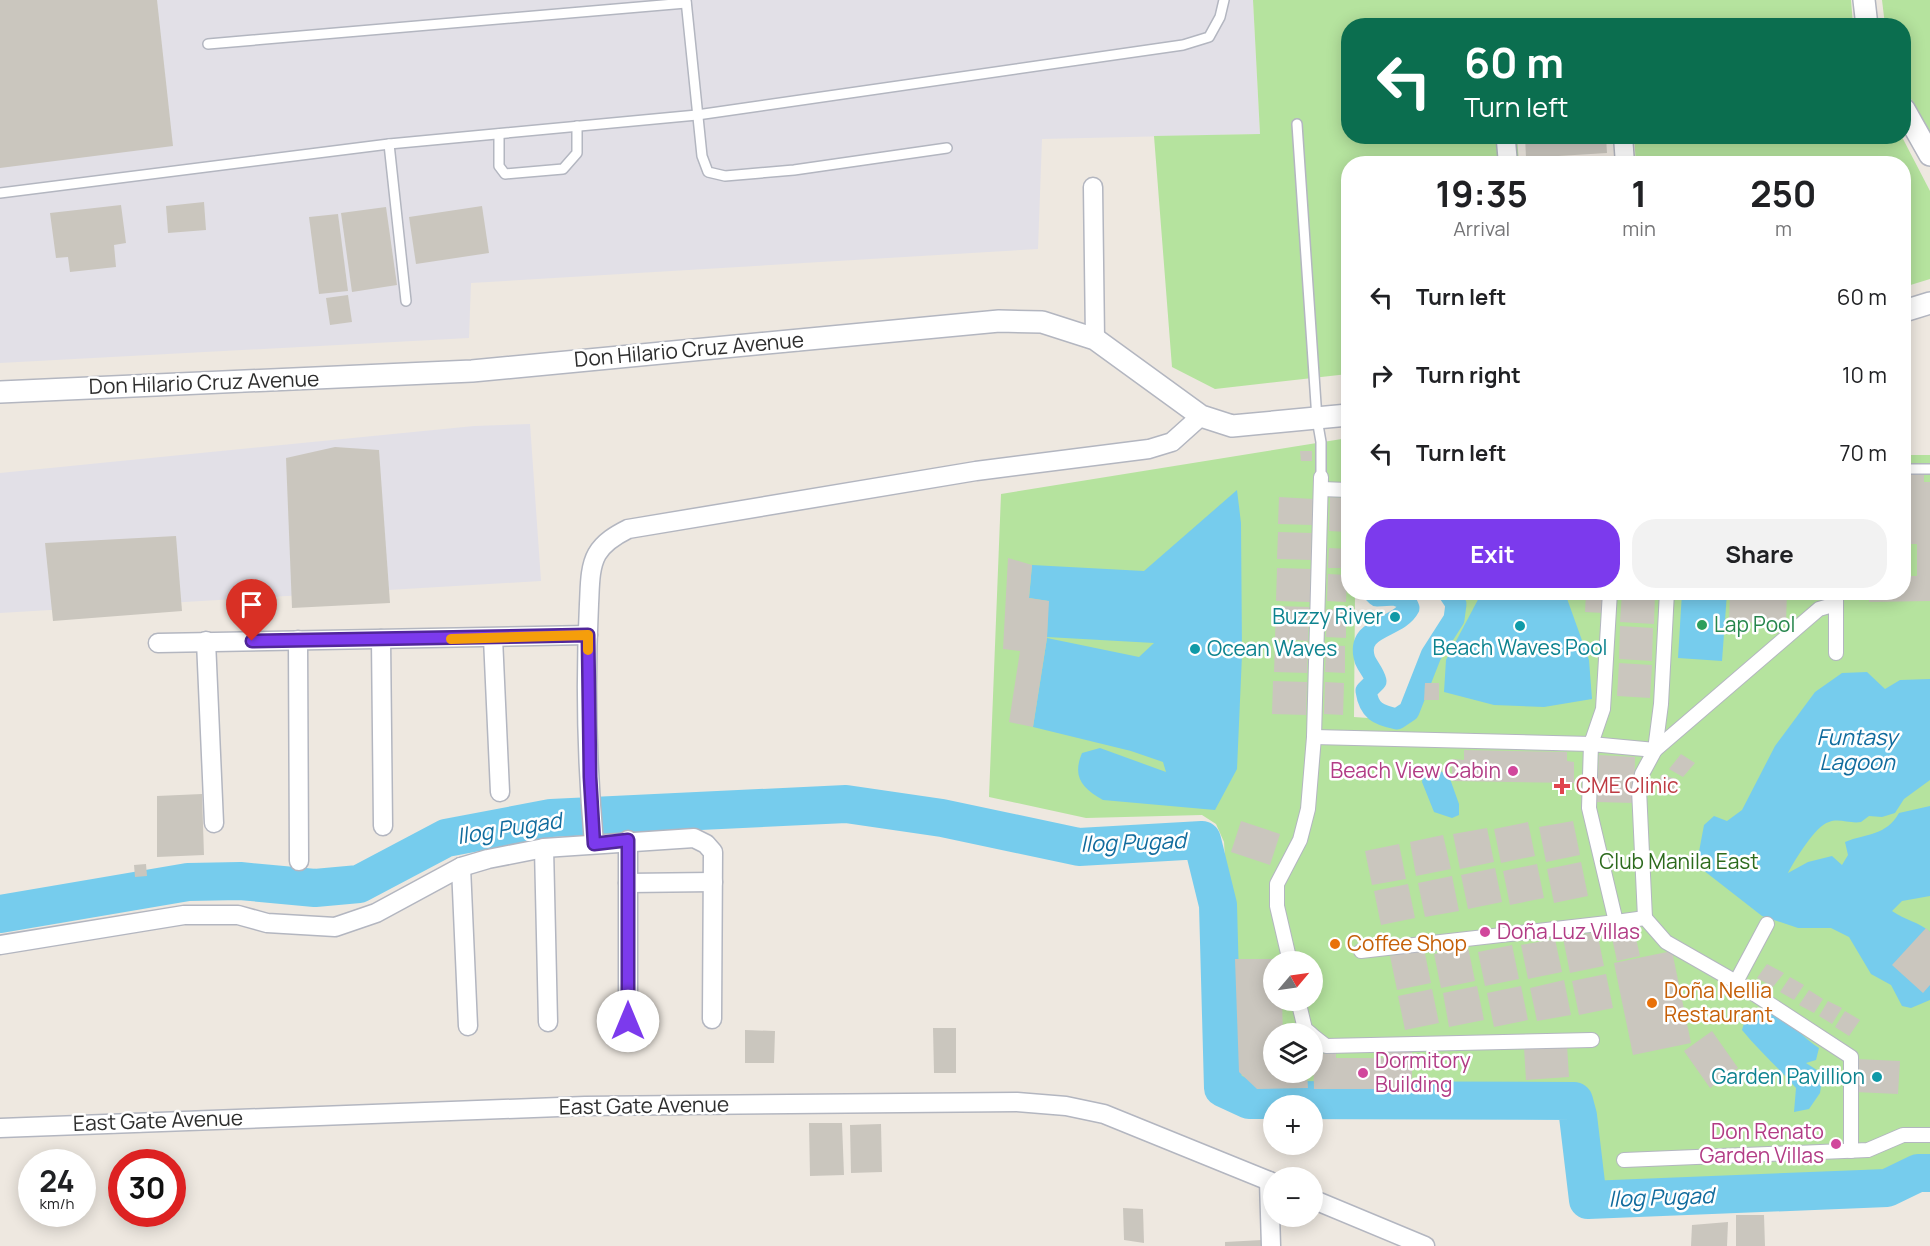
<!DOCTYPE html>
<meta charset="utf-8">
<style>
:root{--surface:#fff;--page:#f2f2f2;--text:#202124;--muted:#757577;--accent:#7c3aed}
body{margin:0;font-family:Manrope,sans-serif;background:var(--page);color:var(--text);height:100vh;display:flex;flex-direction:column;font-size:22px;white-space:nowrap}
*{box-sizing:border-box;margin:0}
p{font-size:20px;color:var(--muted)}
.icon{flex:none;width:33px;height:33px;fill:none;stroke:currentColor;stroke-width:2;stroke-linecap:round;stroke-linejoin:round}
.map{position:relative;flex:1;overflow:hidden}
.drawer{position:absolute;left:1341px;top:156px;width:570px;height:444px;display:flex;flex-direction:column;background:var(--surface);border-radius:24px;box-shadow:0 3px 15px #0003}
.drawer>*{flex:none}
.top-card{position:absolute;left:1341px;top:18px;width:570px;height:126px;border-radius:24px;box-shadow:0 3px 15px #0003;background:#0b6e4f;color:#fff;overflow:hidden}
.needle{width:39px;rotate:61deg}
.tools{position:absolute;left:1263px;top:951px;display:grid;gap:12px}
.tools a{display:grid;place-items:center;width:60px;height:60px;border-radius:50%;background:var(--surface);box-shadow:0 3px 15px #0003;font-size:30px}
.speed{position:absolute;left:18px;top:1149px;display:flex;gap:12px;font-size:30px;font-weight:700;text-align:center}
.speed>*{display:grid;place-content:center;width:78px;height:78px;border-radius:50%;background:var(--surface);box-shadow:0 3px 15px #0003;line-height:1}
.speed small{font-size:15px;font-weight:400}
.speed .limit{border:9px solid #d22;background:#fff;color:#111}
.pin{position:absolute;display:grid;place-items:center;width:51px;height:51px;color:#fff;margin:-62px -26px;border-radius:50% 50% 50% 0;rotate:-45deg;box-shadow:0 0 6px #0007}
.pin .icon{rotate:45deg}
.me{position:absolute;width:66px;margin:-33px;rotate:0deg;stroke-linejoin:round;filter:drop-shadow(0 0 4px #0008)}
.turn{display:flex;align-items:center;gap:21px;height:126px;padding:0 24px;font-size:27px}
.turn .icon{width:78px;height:78px;stroke-width:2.5}
.turn b{display:block;font-size:42px;line-height:51px}
.eta{display:flex;justify-content:space-evenly;align-items:center;height:102px;text-align:center}
.eta b{font-size:36px;font-weight:700;line-height:42px}
.button{display:flex;gap:12px;margin-top:auto;padding:12px 24px}
.button a{flex:1;height:69px;border-radius:24px;background:var(--accent);color:#fff;font-size:24px;font-weight:700;line-height:69px;text-align:center}
.button a+a{background:var(--page);color:var(--text)}
ul{padding:0;list-style:none}
li{display:flex;align-items:center;gap:18px;height:78px;padding:0 24px}
li div{flex:1}
li b{display:block;font-size:22px}
li em{font-style:normal}
.map>svg:first-child{display:block}
</style>
<div class="map">
<svg width="1930" height="1246" viewBox="0 0 1930 1246">
<rect width="100%" height="100%" fill="#eee8e0"/>
<g fill="#e2e0e7">
<polygon points="0,0 1253,0 1260,134 1042,139 1038,249 471,283 469,338 0,363"/>
<polygon points="530,424 541,581 0,613 0,473 474,426"/>
</g>
<g fill="#b5e39e" fill-rule="evenodd">
<polygon points="1253,0 1851,0 1853,25 1348,26 1348,136 1517,137 1519,163 1348,164 1348,374 1215,389 1172,367 1154,136 1260,134"/>
<polygon points="1882,0 1930,0 1930,133 1904,86 1904,26 1885,25"/>
<polygon points="1634,137 1902,137 1930,191 1930,279 1904,287 1904,164 1636,163"/>
<path d="M1348 438V592L1355 593 1354 717 1410 721 1433 655 1464 601 1462 593 1904 592V455H1930V1163L1909 1164 1877 1176 1610 1196 1593 1185 1589 1108 1584 1095 1575 1090 1255 1093 1238 1075 1224 842 1216 824 1202 815 1086 818 989 797 1001 494ZM1274 962H1312V1000H1274ZM1274 1034H1312V1072H1274Z"/>
</g>
<g fill="#76cced">
<path d="M1237 490 1241 523 1242 655 1237 769 1215 810 1103 800C1082 788 1072 777 1082 753L1100 748 1166 772 1163 762 1131 751 1033 727 1047 638 1139 657 1154 643 1047 637 1048 601 1029 598 1032 565 1144 571Z"/>
<polygon points="1482,592 1565,593 1589,660 1592,699 1544,707 1494,705 1444,692 1446,660"/>
<polygon points="1682,593 1727,593 1722,661 1678,658"/>
<path d="M1867 672 1885 689 1900 680 1930 679V780L1904 799 1895 813 1882 817 1869 816 1861 822C1850 824 1839 818 1829 822 1815 826 1795 860 1788 873L1808 862 1832 856 1842 865 1848 855 1845 842C1867 833 1886 836 1899 813L1930 806V896L1902 901 1892 911C1905 920 1919 922 1930 932V1000L1911 1008 1902 1006 1891 985 1871 974 1849 937 1831 928H1798L1762 916 1703 870 1698 857 1704 825 1714 816 1727 821 1742 810 1775 746 1815 692 1842 673Z"/>
<polygon points="1435,768 1449,776 1459,804 1459,815 1452,818 1434,812 1422,782 1423,775"/>
<path d="M1756 1008C1785 1011 1797 1034 1819 1048L1816 1060 1806 1063 1823 1074 1820 1093 1809 1109 1794 1112 1796 1088C1778 1067 1759 1051 1742 1030L1747 1013Z"/>
</g>
<g fill="none" stroke-linecap="round" stroke-linejoin="round">
<path stroke="#76cced" stroke-width="21" d="M1373 592 1377 596 1395 595 1405 599 1409 608C1398 629 1354 626 1365 660 1368 667 1374 673 1376 681L1366 691C1369 711 1378 715 1397 719L1409 711 1431 655 1454 619 1456 604 1448 592"/>
<polyline stroke="#76cced" stroke-width="38" points="0,914 188,882 240,881 315,888 359,884 446,838 551,818 846,804 942,818 1079,847 1202,840 1218,905 1223,1088 1249,1100 1574,1101 1578,1116 1588,1200 1887,1188 1918,1173 1930,1173"/>
</g>
<g fill="#cac6be">
<polygon points="0,0 157,0 173,146 0,168"/>
<polygon points="1525,136 1606,136 1607,153 1526,158"/>
<polygon points="204,202 206,230 168,233 166,206"/>
<polygon points="121,205 126,243 114,245 116,267 70,272 68,257 56,258 50,213"/>
<polygon points="482,206 489,253 416,264 409,217"/>
<polygon points="386,207 397,285 352,292 341,213"/>
<polygon points="338,214 348,291 319,294 309,217"/>
<polygon points="348,295 352,322 330,325 326,298"/>
<polygon points="335,447 379,450 390,603 292,608 286,458"/>
<polygon points="1300,451 1312,451 1312,461 1301,461"/>
<polygon points="1904,472 1924,472 1924,482 1930,482 1930,601 1869,602 1869,592 1904,592 1904,576 1917,576 1917,544 1904,544"/>
<polygon points="1279,497 1313,499 1312,525 1278,524"/>
<polygon points="1330,497 1348,498 1348,532 1329,531"/>
<polygon points="1278,532 1312,533 1311,560 1277,559"/>
<polygon points="176,536 182,611 53,621 45,543"/>
<polygon points="1329,548 1348,549 1348,568 1328,568"/>
<polygon points="1008,558 1032,565 1029,598 1049,601 1047,638 1033,727 1009,722 1020,651 1003,649"/>
<polygon points="1277,568 1311,569 1310,602 1276,601"/>
<polygon points="1328,574 1347,575 1346,602 1327,601"/>
<polygon points="1586,592 1606,592 1604,613 1585,612"/>
<polygon points="1622,592 1655,592 1654,624 1620,622"/>
<polygon points="1730,592 1787,592 1786,623 1729,622"/>
<polygon points="1276,606 1309,607 1308,641 1275,639"/>
<polygon points="1327,609 1346,610 1346,638 1326,637"/>
<polygon points="1620,626 1653,628 1652,661 1619,659"/>
<polygon points="1275,644 1308,646 1307,673 1274,672"/>
<polygon points="1326,645 1345,646 1345,673 1325,672"/>
<polygon points="1619,663 1652,665 1650,698 1617,696"/>
<polygon points="1273,681 1307,682 1306,715 1272,714"/>
<polygon points="1325,682 1344,683 1343,715 1324,714"/>
<polygon points="1425,683 1439,683 1439,700 1424,700"/>
<polygon points="1464,750 1567,752 1567,761 1574,762 1574,783 1452,781 1452,759 1464,760"/>
<polygon points="1681,754 1695,763 1683,777 1669,769"/>
<polygon points="1599,755 1635,757 1634,803 1597,802"/>
<polygon points="1661,775 1677,779 1674,791 1658,787"/>
<polygon points="202,794 204,855 157,857 157,796"/>
<polygon points="1241,821 1280,834 1270,865 1231,852"/>
<polygon points="1573,821 1580,855 1546,862 1539,827"/>
<polygon points="1528,822 1535,856 1501,863 1494,829"/>
<polygon points="1487,828 1494,862 1460,869 1453,834"/>
<polygon points="1443,835 1451,869 1416,876 1410,842"/>
<polygon points="1399,844 1406,879 1372,885 1365,851"/>
<polygon points="1581,862 1588,896 1554,903 1547,869"/>
<polygon points="146,864 147,876 135,877 134,865"/>
<polygon points="1537,864 1544,898 1510,905 1503,871"/>
<polygon points="1495,868 1502,902 1468,909 1461,875"/>
<polygon points="1452,876 1459,911 1425,917 1418,883"/>
<polygon points="1408,884 1415,918 1381,925 1374,891"/>
<polygon points="1633,925 1640,956 1617,961 1610,929"/>
<polygon points="1926,928 1930,932 1930,985 1923,993 1892,965"/>
<polygon points="1597,932 1604,966 1570,973 1563,938"/>
<polygon points="1555,939 1562,972 1528,979 1521,945"/>
<polygon points="1512,945 1519,979 1485,986 1478,952"/>
<polygon points="1468,947 1475,981 1441,988 1434,954"/>
<polygon points="1424,949 1431,983 1397,990 1390,956"/>
<polygon points="1672,951 1691,1043 1633,1055 1614,963"/>
<polygon points="1235,959 1281,959 1274,962 1274,1000 1282,1000 1283,1034 1274,1034 1274,1072 1307,1072 1308,1088 1257,1089 1239,1072"/>
<polygon points="1767,964 1784,973 1773,987 1757,978"/>
<polygon points="1606,974 1613,1008 1579,1015 1572,981"/>
<polygon points="1790,977 1804,985 1794,1000 1780,992"/>
<polygon points="1564,980 1571,1015 1537,1021 1530,988"/>
<polygon points="1477,986 1484,1020 1449,1027 1443,993"/>
<polygon points="1521,986 1528,1020 1494,1027 1487,993"/>
<polygon points="1432,989 1439,1023 1405,1030 1398,996"/>
<polygon points="1809,990 1823,999 1814,1013 1799,1005"/>
<polygon points="1828,1001 1842,1008 1832,1024 1819,1016"/>
<polygon points="1845,1011 1860,1020 1849,1036 1835,1027"/>
<polygon points="933,1028 956,1028 956,1073 934,1073"/>
<polygon points="745,1030 775,1031 774,1063 745,1063"/>
<polygon points="1712,1031 1738,1068 1710,1088 1684,1051"/>
<polygon points="1567,1045 1569,1077 1526,1080 1524,1048"/>
<polygon points="1389,1052 1412,1052 1412,1089 1314,1089 1313,1054 1336,1053 1336,1058 1389,1058"/>
<polygon points="1856,1059 1900,1061 1898,1094 1855,1092"/>
<polygon points="809,1123 842,1123 844,1175 810,1176"/>
<polygon points="881,1124 882,1172 851,1173 850,1125"/>
<polygon points="1123,1208 1143,1209 1144,1243 1124,1240"/>
<polygon points="1736,1215 1764,1215 1765,1246 1736,1246"/>
<polygon points="1728,1222 1727,1246 1691,1246 1692,1225"/>
<polygon points="1262,1240 1263,1246 1225,1246 1225,1242"/>
</g>
<g fill="none" stroke-linecap="round" stroke-linejoin="round">
<g stroke="#b3b6c0" stroke-width="12">
<g id="service">
<polyline points="686,0 702,156 708,172 725,176 794,170 947,148"/>
<polyline points="208,44 686,3"/>
<polyline points="1297,124 1317,419 1321,442 1321,477"/>
<polyline points="499,134 499,166 505,174 563,169 577,153 577,126"/>
<polyline points="389,144 406,301"/>
<polyline points="0,193 389,144 697,115 1183,45 1209,37 1220,17 1224,0"/>
<polyline points="1904,469 1930,469"/>
</g>
</g>
<g stroke="#b3b6c0" stroke-width="16">
<g id="pedestrian">
<polyline points="1321,489 1348,490"/>
<polyline points="1836,653 1836,592"/>
<polyline points="1314,737 1591,744 1603,709 1610,592"/>
<polyline points="1645,918 1639,789 1642,774 1655,750 1819,609 1836,604"/>
<polyline points="1616,922 1645,918 1666,942 1736,982 1851,1057 1851,1151"/>
<polyline points="1361,951 1616,922 1589,808 1591,744 1655,750 1661,704 1667,592"/>
<polyline points="1290,962 1277,906 1277,884 1300,840 1308,809 1314,737 1321,477"/>
<polyline points="1736,982 1767,924"/>
<polyline points="1298,1000 1305,1029 1311,1034"/>
<polyline points="1312,1035 1326,1046 1592,1040"/>
<polyline points="1624,1160 1868,1150 1903,1135 1930,1135"/>
</g>
</g>
<g stroke="#b3b6c0" stroke-width="21">
<g id="minor">
<polyline points="1623,136 1625,164"/>
<polyline points="1506,141 1508,164"/>
<polyline points="1093,187 1095,339"/>
<polyline points="493,638 500,792"/>
<polyline points="381,639 383,826"/>
<polyline points="298,640 299,861"/>
<polyline points="206,641 214,823"/>
<polyline points="158,643 588,635"/>
<path d="M594 844C587 765 585 683 589 604 590 589 589 568 597 554 604 542 616 535 628 529L976 471 1149 449 1172 442 1201 416"/>
<polyline points="544,848 548,1022"/>
<polyline points="461,867 468,1026"/>
<polyline points="628,883 713,882"/>
<polyline points="0,945 184,915 238,915 267,923 335,927 376,913 461,867 488,859 544,848 694,838 706,844 713,852 712,1019"/>
<polyline points="628,1021 628,840"/>
<polyline points="0,1128 585,1106 1017,1102 1066,1106 1104,1114 1274,1183"/>
<polyline points="1269,1181 1271,1246"/>
<polyline points="1312,1199 1425,1246"/>
</g>
</g>
<g stroke="#b3b6c0" stroke-width="24">
<g id="tertiary">
<polyline points="1864,0 1867,26"/>
<polyline points="1904,109 1930,155"/>
<polyline points="1904,311 1930,303"/>
<polyline points="0,392 472,371 999,321 1042,322 1095,339 1201,416 1232,426 1348,415"/>
</g>
</g>
<use href="#service" stroke="#fff" stroke-width="9"/>
<use href="#pedestrian" stroke="#fff" stroke-width="14"/>
<use href="#minor" stroke="#fff" stroke-width="18"/>
<use href="#tertiary" stroke="#fff" stroke-width="21"/>
</g>
<g fill="none" stroke-linecap="round" stroke-linejoin="round">
<g stroke="#51269a" stroke-width="15">
<polyline id="route" points="252,641 588,635 590,777 594,844 628,840 628,1021"/>
</g>
<use href="#route" stroke="#7c3aed" stroke-width="10"/>
<polyline stroke="#f59e0b" stroke-width="10" points="451,639 588,635 588,650"/>
</g>
<g fill="#0f9aa8" stroke="#fff" stroke-width="2">
<circle cx="1395" cy="617" r="6"/>
<circle cx="1520" cy="626" r="6"/>
<circle cx="1195" cy="649" r="6"/>
<circle cx="1877" cy="1077" r="6"/>
</g>
<circle fill="#2e9e5b" stroke="#fff" stroke-width="2" cx="1702" cy="625" r="6"/>
<g fill="#d1479c" stroke="#fff" stroke-width="2">
<circle cx="1513" cy="771" r="6"/>
<circle cx="1485" cy="932" r="6"/>
<circle cx="1363" cy="1073" r="6"/>
<circle cx="1836" cy="1144" r="6"/>
</g>
<path fill="#e0444e" stroke="#fff" stroke-width="2" d="M1559 777h6v6h6v6h-6v6h-6v-6h-6v-6h6z"/>
<g fill="#e8710a" stroke="#fff" stroke-width="2">
<circle cx="1335" cy="944" r="6"/>
<circle cx="1652" cy="1003" r="6"/>
</g>
<g text-anchor="middle" stroke-width="5" stroke-linejoin="round" paint-order="stroke">
<g font-size="21" fill="#2d2d2d" stroke="#fff">
<text transform="translate(689 350) rotate(-5)" y="7">Don Hilario Cruz Avenue</text>
<text transform="translate(204 383) rotate(-2)" y="7">Don Hilario Cruz Avenue</text>
<text transform="translate(644 1106) rotate(-1)" y="7">East Gate Avenue</text>
<text transform="translate(158 1121) rotate(-2)" y="7">East Gate Avenue</text>
</g>
<g font-size="21" fill="#0d838f" stroke="#fff" text-anchor="end">
<text x="1383" y="624">Buzzy River</text>
<text x="1520" y="655" text-anchor="middle">Beach Waves Pool</text>
<text x="1207" y="656" text-anchor="start">Ocean Waves</text>
<text x="1865" y="1084">Garden Pavillion</text>
</g>
<g font-size="21" fill="#27864d" stroke="#fff" text-anchor="start">
<text x="1714" y="632">Lap Pool</text>
</g>
<g font-size="21" fill="#b23c85" stroke="#fff" text-anchor="end">
<text x="1501" y="778">Beach View Cabin</text>
<text x="1497" y="939" text-anchor="start">Doña Luz Villas</text>
<text x="1375" y="1068" text-anchor="start">Dormitory<tspan x="1375" dy="24">Building</tspan></text>
<text x="1824" y="1139">Don Renato<tspan x="1824" dy="24">Garden Villas</tspan></text>
</g>
<g font-size="21" fill="#be3a42" stroke="#fff" text-anchor="start">
<text x="1576" y="793">CME Clinic</text>
</g>
<g font-size="21" fill="#2c6a1d" stroke="#fff">
<text x="1679" y="869">Club Manila East</text>
</g>
<g font-size="21" fill="#c56008" stroke="#fff" text-anchor="start">
<text x="1347" y="951">Coffee Shop</text>
<text x="1664" y="998">Doña Nellia<tspan x="1664" dy="24">Restaurant</tspan></text>
</g>
<g font-size="22" font-style="italic" fill="#106b9d" stroke="#fff">
<text x="1857" y="745">Funtasy<tspan x="1857" dy="25">Lagoon</tspan></text>
<text transform="translate(509 828) rotate(-9)" y="8">Ilog Pugad</text>
<text transform="translate(1133 842) rotate(-2)" y="8">Ilog Pugad</text>
<text transform="translate(1661 1197) rotate(-2)" y="8">Ilog Pugad</text>
</g>
</g>
</svg>
<div class="tools">
<a><svg class="needle" viewBox="-14 -14 28 28"><path d="M0-13l5 13h-10z" fill="#e53935"/><path d="M0 13l5-13h-10z" fill="#757577"/></svg></a>
<a><svg class="icon" aria-label="layers" viewBox="0 0 24 24"><path d="M12 4l9 5-9 5-9-5zM3 14l9 5 9-5"/></svg></a>
<a>+</a>
<a>−</a>
</div>
<div class="speed"><div>24<small>km/h</small></div><div class="limit">30</div></div>
<div class="pin" style="left:252px;top:641px;background:#d93025"><svg class="icon" aria-label="arrive" viewBox="0 0 24 24"><path d="M6 21V4h12l-3 4 3 4H6"/></svg></div>
<svg class="me" style="left:628px;top:1021px" viewBox="-20 -20 40 40"><circle r="19" fill="#fff"/><path d="M0-13L10 11 0 6-10 11z" fill="#7c3aed"/></svg>
<div class="top-card">
<div class="turn"><svg class="icon" aria-label="left" viewBox="0 0 24 24"><path d="M17 20v-9H6M10 6l-5 5 5 5"/></svg><div><b>60 m</b>Turn left</div></div>
</div>
<section class="drawer">
<div class="eta">
<div><b>19:35</b><p>Arrival</p></div>
<div><b>1</b><p>min</p></div>
<div><b>250</b><p>m</p></div>
</div>
<ul>
<li><svg class="icon" aria-label="left" viewBox="0 0 24 24"><path d="M17 20v-9H6M10 6l-5 5 5 5"/></svg><div><b>Turn left</b></div><em>60 m</em></li>
<li><svg class="icon" aria-label="right" viewBox="0 0 24 24"><path d="M7 20v-9h11M14 6l5 5-5 5"/></svg><div><b>Turn right</b></div><em>10 m</em></li>
<li><svg class="icon" aria-label="left" viewBox="0 0 24 24"><path d="M17 20v-9H6M10 6l-5 5 5 5"/></svg><div><b>Turn left</b></div><em>70 m</em></li>
</ul>
<div class="button"><a>Exit</a><a>Share</a></div>
</section>
</div>
